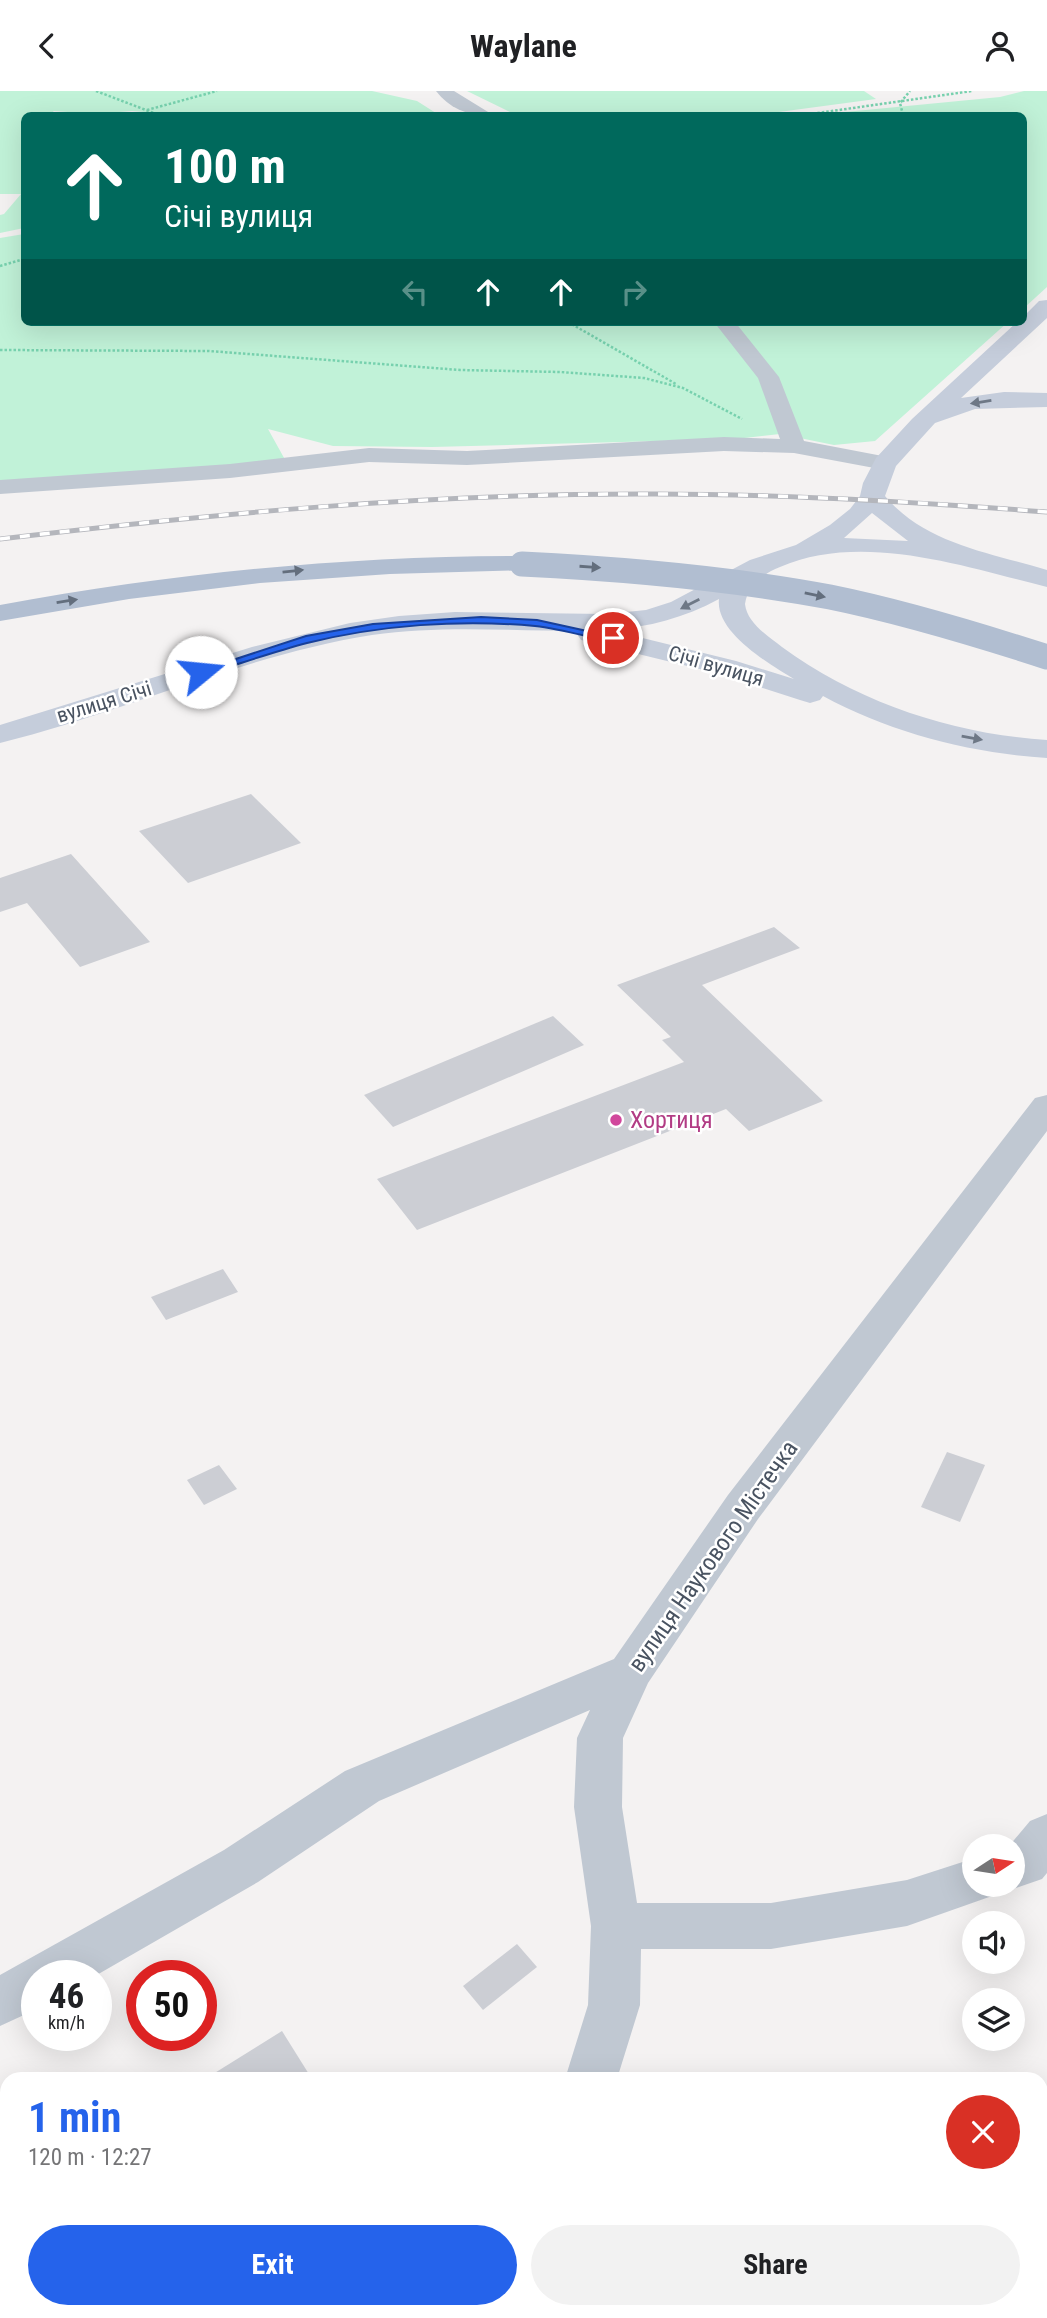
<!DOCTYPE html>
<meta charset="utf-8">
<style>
:root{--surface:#fff;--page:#f2f2f2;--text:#202124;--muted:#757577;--accent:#2563eb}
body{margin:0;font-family:"Roboto Condensed",sans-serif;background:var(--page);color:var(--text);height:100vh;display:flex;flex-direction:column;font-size:26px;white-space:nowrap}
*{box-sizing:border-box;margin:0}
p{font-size:23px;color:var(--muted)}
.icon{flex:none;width:38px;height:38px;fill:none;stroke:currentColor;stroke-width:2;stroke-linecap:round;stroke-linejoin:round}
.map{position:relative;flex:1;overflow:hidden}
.details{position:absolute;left:0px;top:1981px;width:1048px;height:247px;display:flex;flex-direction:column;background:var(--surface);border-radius:21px 21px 0 0;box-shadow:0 7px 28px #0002}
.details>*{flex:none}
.banner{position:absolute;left:21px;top:21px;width:1006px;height:214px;border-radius:10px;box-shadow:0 7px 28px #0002;background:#00695c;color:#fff;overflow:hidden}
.needle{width:46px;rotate:78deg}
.tools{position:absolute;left:962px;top:1743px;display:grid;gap:14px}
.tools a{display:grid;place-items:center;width:63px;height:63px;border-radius:50%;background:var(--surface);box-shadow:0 7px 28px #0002;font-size:35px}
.speed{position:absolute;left:21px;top:1869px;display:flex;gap:14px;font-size:35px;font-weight:700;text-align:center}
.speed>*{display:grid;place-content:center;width:91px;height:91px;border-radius:50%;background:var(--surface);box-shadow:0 7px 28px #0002;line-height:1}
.speed small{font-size:18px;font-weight:400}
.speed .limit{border:10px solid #d22;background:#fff;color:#111}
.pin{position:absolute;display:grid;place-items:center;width:60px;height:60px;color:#fff;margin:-30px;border:4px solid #fff;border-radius:50%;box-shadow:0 2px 7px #0007}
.me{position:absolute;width:77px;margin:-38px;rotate:73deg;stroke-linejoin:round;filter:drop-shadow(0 0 5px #0008)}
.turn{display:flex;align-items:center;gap:24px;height:147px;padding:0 28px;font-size:32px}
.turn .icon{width:91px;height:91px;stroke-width:2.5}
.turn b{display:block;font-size:49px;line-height:60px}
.lanes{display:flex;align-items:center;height:66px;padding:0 28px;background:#0003;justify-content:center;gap:35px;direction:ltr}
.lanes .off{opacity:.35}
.round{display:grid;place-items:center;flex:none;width:74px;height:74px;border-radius:37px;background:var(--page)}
.head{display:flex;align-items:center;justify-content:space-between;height:119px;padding:0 28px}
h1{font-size:42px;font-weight:700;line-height:52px;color:var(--accent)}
.action{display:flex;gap:14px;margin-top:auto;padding:14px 28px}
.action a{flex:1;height:80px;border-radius:42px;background:var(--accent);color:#fff;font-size:28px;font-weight:700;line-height:80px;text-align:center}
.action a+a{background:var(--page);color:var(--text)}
header{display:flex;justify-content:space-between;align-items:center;height:91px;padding:0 28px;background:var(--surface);font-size:32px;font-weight:700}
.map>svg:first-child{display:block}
</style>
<header><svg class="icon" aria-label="back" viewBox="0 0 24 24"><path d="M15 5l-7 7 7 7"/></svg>Waylane<svg class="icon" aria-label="person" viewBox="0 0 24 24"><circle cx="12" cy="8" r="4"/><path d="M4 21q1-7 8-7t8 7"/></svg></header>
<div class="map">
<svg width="1047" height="2227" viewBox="0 0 1047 2227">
<rect width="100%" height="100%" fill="#f4f2f2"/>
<g fill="#c1f2d8">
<polygon points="0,0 372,0 417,10 439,24 180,24 132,20 95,23 54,20 49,24 24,24 24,137 0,142 0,124 4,123 21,103 0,103"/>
<polygon points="467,0 864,0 876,8 757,24 516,24"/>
<polygon points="1024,0 1047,0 1047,196 1024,217 1024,24 814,24 1000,6"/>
<polygon points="24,143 24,231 1008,231 875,350 834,354 780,343 736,348 432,356 333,355 268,338 288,374 0,396 0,147"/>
</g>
<g fill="#ccced4">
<polygon points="251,703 301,752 188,792 139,740"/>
<polygon points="71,763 150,851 80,876 27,812 0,821 0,787"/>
<polygon points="774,836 800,857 702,894 823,1010 749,1040 726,1018 417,1139 377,1088 684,971 662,949 671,946 617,894"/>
<polygon points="553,925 584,954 393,1036 364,1004"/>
<polygon points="223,1178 238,1201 166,1229 151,1206"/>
<polygon points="947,1361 985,1374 960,1431 921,1416"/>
<polygon points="219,1374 237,1398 204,1414 187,1389"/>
<polygon points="517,1853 537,1876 483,1919 463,1895"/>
<polygon points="282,1940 312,1988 205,1988"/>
</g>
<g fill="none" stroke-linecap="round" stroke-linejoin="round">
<g stroke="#77d1ae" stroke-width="2.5" stroke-dasharray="2.5 2" stroke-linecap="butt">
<polyline points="96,0 159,24"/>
<polyline points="147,19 217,0"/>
<polyline points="804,24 972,0"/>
<polyline points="903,24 900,12 910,0"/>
<polyline points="0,175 24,168"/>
<polyline points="568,231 676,293"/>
<polyline points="0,259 209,260 460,279 560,281 644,287 683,297 742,328"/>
</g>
<g fill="#c0c8d2" fill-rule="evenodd">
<path d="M436 0H454L493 24C471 26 451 19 436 0Z"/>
<polygon points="714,231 735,231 779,286 804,350 893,367 897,372 893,377 885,379 794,362 724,360 467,374 369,371 230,387 0,403 0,389 230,373 369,357 467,360 724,346 780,348 758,287"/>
<polygon points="1047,1004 1047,1040 758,1428 648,1592 623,1647 622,1716 637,1812 771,1812 907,1789 975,1767 975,1794 997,1794 992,1805 907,1835 771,1858 641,1858 640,1914 617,1988 565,1988 588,1914 591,1835 574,1716 577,1647 590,1619 379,1710 258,1791 95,1885 37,1885 37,1918 0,1935 0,1884 224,1759 345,1680 614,1568 728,1404 1035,1007"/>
<polygon points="1047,1723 1047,1782 1042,1788 1013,1798 1001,1794 1013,1794 1013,1755 1009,1755 1030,1730"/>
<polygon points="355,2221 415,2221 413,2227 353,2227"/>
</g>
<path fill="#c5cddb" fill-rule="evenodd" d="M1047 209V227L961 307 1004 301 1047 302V316L975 318 935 332 896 375 885 405C925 453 991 462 1047 479V496C966 476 862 440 780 476 763 483 748 493 745 513 747 532 768 545 782 556 859 612 953 643 1047 649V667C970 662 891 642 823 605L820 609 810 612 800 609 716 582 581 549 577 543 579 540C510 540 441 534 372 544 245 564 125 621 0 652V634L252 556 350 532 399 525 455 521 606 523 646 519 671 511 750 469 796 454 830 434 850 418 860 405 863 392 876 367 912 328 1017 231H1024V225L1039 210ZM872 422 908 450 844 447ZM719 508C715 541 769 573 794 588L736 570 610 539C649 536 684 527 719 508Z"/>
<path fill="#b1bed1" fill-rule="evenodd" d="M522 465 531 467 535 473 531 479 390 483 260 492 129 508 0 530V514C173 482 346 465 522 465Z"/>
<g stroke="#b4b6bc" stroke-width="5">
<path id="rail" d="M0 448C218 422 436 402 655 403 786 403 917 411 1047 421"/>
</g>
<use href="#rail" stroke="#fff" stroke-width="3.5" stroke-dasharray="10" stroke-linecap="butt"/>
<path stroke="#b1bed1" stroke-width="25" d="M522 473C625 478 729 487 830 506 904 521 976 543 1047 566"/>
</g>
<defs><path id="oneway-solid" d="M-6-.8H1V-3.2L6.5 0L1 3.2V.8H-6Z" transform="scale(1.75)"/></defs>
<g fill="#6e7886">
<use href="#oneway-solid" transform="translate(981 311) rotate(171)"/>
<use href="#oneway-solid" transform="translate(690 513) rotate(153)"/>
<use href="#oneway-solid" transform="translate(972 647) rotate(10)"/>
</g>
<g fill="#636e7d">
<use href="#oneway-solid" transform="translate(590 476) rotate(4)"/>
<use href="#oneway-solid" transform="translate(293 480) rotate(-6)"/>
<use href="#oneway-solid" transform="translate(815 504) rotate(12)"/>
<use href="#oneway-solid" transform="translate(67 510) rotate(-9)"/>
</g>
<path fill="#2563eb" stroke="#184099" stroke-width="2" d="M481 526 537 529 619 547 613 551C588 546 561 538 535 535 460 528 380 534 307 552 273 561 239 573 206 583L196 581 306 545 373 533Z"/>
<circle fill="#d1479c" stroke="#fff" stroke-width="2.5" cx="616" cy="1029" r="7"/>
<g text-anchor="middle" stroke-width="5" stroke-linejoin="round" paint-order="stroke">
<g font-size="21" fill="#495361" stroke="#fff">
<text transform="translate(716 575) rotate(16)" y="7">Січі вулиця</text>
<text transform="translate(104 611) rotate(-17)" y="7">вулиця Січі</text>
</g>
<g font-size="24" fill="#b23c85" stroke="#fff" text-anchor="start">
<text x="630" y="1037">Хортиця</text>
</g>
<g font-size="24" fill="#495361" stroke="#fff">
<text transform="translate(713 1465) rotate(-55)" y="8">вулиця Наукового Містечка</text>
</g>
</g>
</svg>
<div class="tools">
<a><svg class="needle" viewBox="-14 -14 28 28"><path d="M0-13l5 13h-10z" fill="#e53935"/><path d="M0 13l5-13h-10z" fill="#757577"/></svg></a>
<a><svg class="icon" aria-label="sound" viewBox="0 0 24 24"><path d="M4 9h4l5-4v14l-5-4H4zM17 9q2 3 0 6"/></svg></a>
<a><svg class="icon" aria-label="layers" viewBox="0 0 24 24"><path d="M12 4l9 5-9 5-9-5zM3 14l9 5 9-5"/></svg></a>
</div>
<div class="speed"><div>46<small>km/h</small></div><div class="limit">50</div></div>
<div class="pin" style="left:613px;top:547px;background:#d93025"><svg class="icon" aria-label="arrive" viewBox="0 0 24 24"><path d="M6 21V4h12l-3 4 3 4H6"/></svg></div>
<svg class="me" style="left:201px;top:581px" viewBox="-20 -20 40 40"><circle r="19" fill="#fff"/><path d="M0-13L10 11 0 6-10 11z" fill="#2563eb"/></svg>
<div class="banner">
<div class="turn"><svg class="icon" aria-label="ahead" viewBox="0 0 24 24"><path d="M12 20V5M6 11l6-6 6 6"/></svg><div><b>100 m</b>Січі вулиця</div></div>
<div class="lanes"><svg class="icon off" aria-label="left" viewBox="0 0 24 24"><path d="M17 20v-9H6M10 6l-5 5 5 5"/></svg><svg class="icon" aria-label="ahead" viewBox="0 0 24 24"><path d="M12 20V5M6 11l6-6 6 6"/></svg><svg class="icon" aria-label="ahead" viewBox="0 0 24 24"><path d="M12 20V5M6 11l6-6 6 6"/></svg><svg class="icon off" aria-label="right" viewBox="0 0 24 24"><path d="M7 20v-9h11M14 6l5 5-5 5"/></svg></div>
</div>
<section class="details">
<div class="head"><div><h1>1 min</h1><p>120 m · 12:27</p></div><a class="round" style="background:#d93025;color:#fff"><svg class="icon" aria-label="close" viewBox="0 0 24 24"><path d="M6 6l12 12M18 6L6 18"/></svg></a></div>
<div class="action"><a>Exit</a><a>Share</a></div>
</section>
</div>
